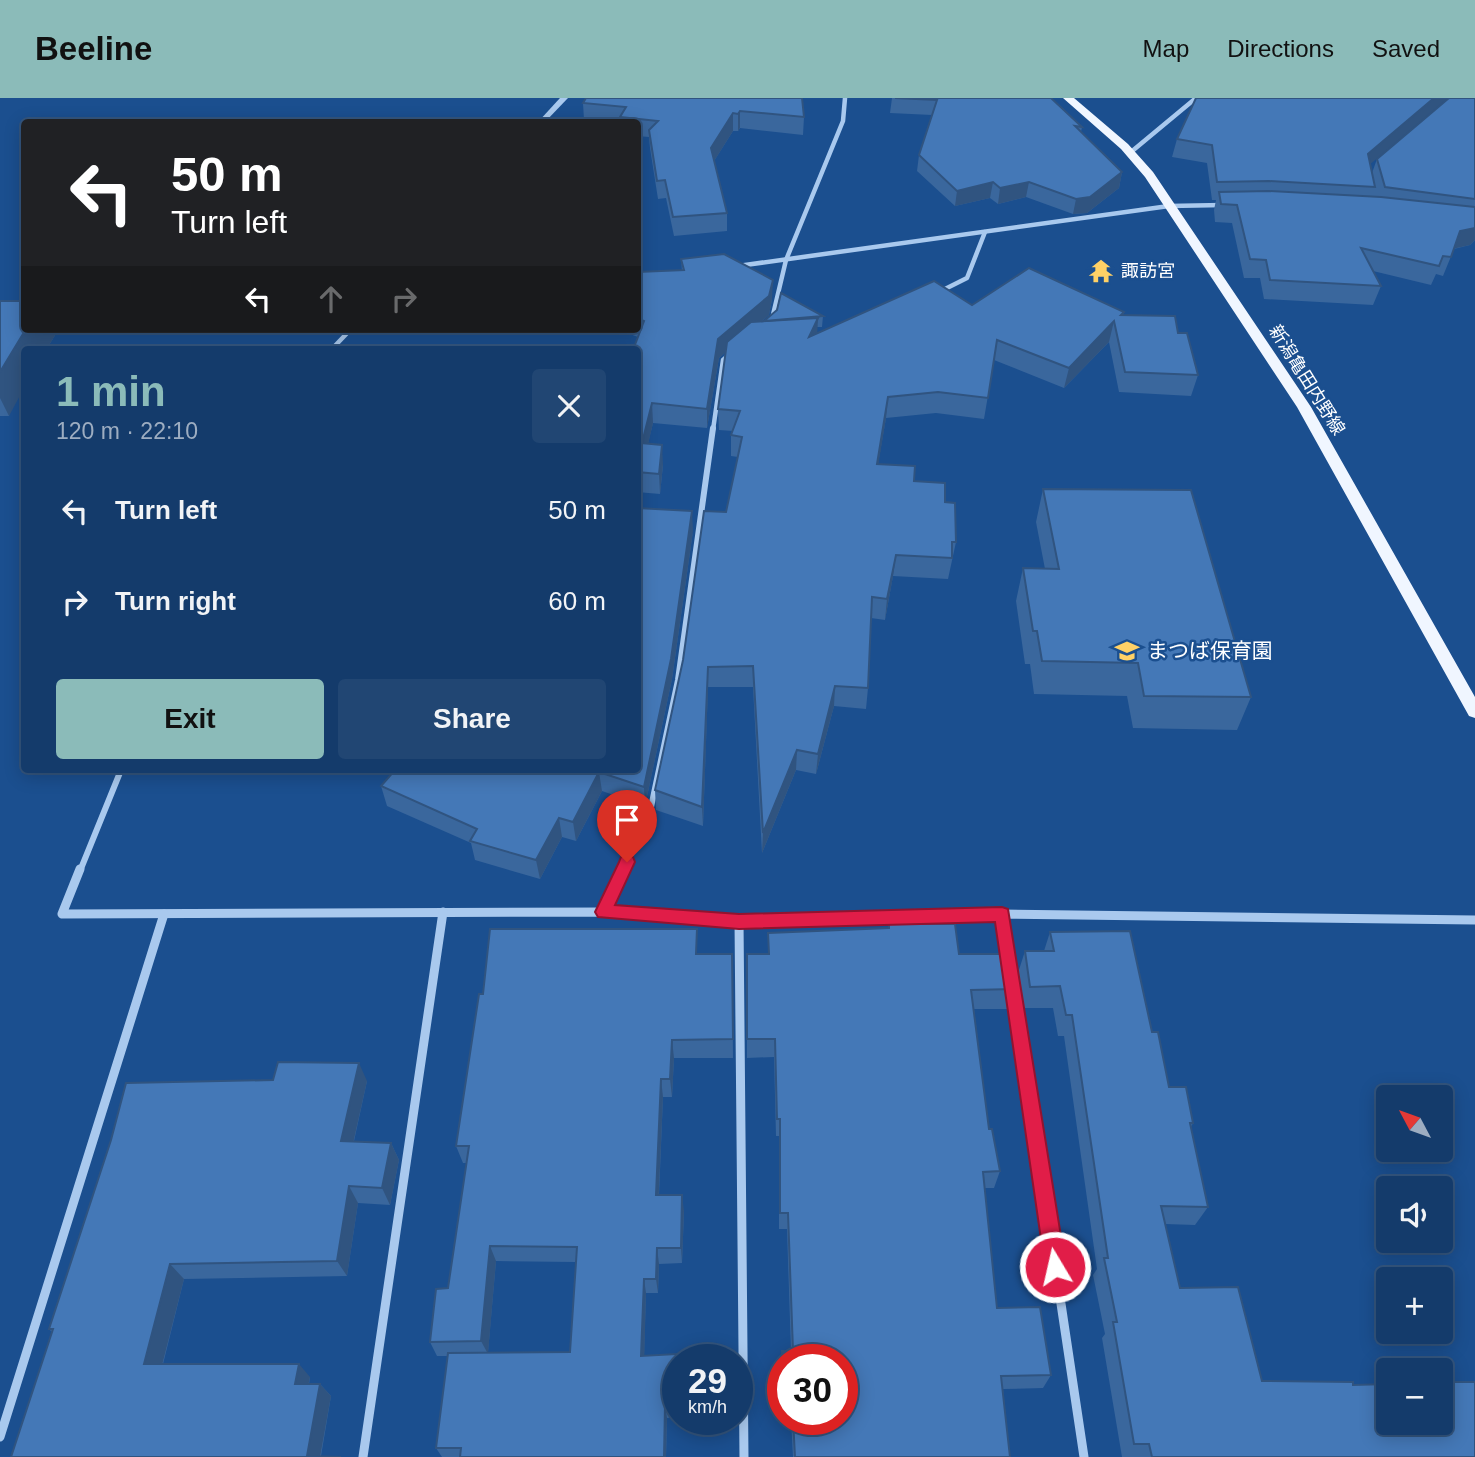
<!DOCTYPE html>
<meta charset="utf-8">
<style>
:root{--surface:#143b6b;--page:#214673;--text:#f1f3f6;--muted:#9dadc1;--line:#33557e;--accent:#8bbbb9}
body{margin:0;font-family:Helvetica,"Noto Sans JP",sans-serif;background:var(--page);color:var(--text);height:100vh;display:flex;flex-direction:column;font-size:26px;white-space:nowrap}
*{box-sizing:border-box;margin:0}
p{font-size:23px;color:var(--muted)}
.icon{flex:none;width:38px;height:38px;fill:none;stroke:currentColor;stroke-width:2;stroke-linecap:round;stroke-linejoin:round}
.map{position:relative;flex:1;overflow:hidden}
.drawer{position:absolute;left:21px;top:248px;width:620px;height:427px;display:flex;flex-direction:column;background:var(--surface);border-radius:7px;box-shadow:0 4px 18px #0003,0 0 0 2px var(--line)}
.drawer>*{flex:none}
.guide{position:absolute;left:21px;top:21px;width:620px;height:214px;border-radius:7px;box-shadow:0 4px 18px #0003,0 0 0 2px var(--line);background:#202124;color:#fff;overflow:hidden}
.needle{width:46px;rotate:311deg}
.tools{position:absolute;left:1376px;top:987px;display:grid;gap:14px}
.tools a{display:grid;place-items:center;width:77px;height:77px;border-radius:7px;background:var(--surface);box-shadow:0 4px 18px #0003,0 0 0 2px var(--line);font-size:35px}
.speed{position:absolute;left:662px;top:1246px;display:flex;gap:14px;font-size:35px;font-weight:700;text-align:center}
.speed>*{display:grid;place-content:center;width:91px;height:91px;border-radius:50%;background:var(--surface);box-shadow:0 4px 18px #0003,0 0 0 2px var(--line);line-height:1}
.speed small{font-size:18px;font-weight:400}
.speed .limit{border:10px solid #d22;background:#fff;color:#111}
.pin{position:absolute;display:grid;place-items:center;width:60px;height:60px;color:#fff;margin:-72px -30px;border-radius:50% 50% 50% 0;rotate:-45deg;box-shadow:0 0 7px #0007}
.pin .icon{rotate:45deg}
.me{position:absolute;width:77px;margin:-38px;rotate:351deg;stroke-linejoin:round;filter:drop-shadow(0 0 5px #0008)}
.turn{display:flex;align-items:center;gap:24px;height:147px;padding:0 35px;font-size:32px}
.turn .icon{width:91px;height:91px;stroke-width:2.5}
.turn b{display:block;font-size:49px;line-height:60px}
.lanes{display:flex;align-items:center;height:66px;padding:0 35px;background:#0003;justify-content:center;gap:35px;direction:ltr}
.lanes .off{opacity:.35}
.round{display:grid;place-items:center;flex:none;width:74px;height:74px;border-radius:7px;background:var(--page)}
.headline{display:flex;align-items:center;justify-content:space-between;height:119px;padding:0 35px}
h1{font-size:42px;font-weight:700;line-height:52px;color:var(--accent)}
.button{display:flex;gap:14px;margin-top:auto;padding:14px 35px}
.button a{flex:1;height:80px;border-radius:7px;background:var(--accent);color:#111;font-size:28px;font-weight:700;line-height:80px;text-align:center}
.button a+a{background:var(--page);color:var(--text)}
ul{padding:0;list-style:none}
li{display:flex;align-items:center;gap:21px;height:91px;padding:0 35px}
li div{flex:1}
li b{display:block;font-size:26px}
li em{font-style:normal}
header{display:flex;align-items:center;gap:42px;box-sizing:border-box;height:98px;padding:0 35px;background:var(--accent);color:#111}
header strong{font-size:33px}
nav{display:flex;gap:38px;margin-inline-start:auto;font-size:24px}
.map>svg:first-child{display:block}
</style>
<header>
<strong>Beeline</strong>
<nav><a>Map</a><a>Directions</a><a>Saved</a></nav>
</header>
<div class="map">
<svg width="1475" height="1359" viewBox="0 0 1475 1359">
<rect width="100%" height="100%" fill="#1b4f8f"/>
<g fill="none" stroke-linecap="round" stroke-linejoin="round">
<g stroke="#a9c9ee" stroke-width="4.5">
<polyline points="1131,54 1196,0"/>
<polyline points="738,168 1169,108 1223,107"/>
<polyline points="939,194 967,180 985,134"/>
<polyline points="772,221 786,162 843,23 845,0"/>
<polyline points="331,252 351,231"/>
<polyline points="713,332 723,262 731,255"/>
</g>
<g stroke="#a9c9ee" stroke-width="6">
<polyline points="80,773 121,672"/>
<polyline points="623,773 650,714 678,582 713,330"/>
</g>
<g stroke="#a9c9ee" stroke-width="9">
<polyline points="80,771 62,816 604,814 739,823 1002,816 1475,822"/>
<polyline points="604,814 624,771"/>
<polyline points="1002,816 1009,864"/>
<polyline points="739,823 744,1359"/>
<polyline points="1013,886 1084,1359"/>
<polyline points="0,1339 164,816"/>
<polyline points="363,1359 443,814"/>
</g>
<polygon fill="#a9c9ee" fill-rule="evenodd" points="560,0 568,0 545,24 538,24"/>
<polygon fill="#f0f6ff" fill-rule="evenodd" points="1063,0 1074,0 1128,46 1153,74 1311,309 1475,599 1475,620 1469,618 1297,309 1145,79 1121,51"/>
</g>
<g fill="#3a679d" fill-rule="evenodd">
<polygon points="802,0 804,19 803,37 740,30 738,33 733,33 714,63 727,115 727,133 674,138 666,100 658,101 650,50 649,39 637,38 637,24 604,24 584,22 583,5"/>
<polygon points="892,0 1051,0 1082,29 1081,34 1122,74 1119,90 1087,115 1073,116 1026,99 998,106 990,100 955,108 917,73 919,57 932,17 890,15"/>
<polygon points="1475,0 1475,142 1470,147 1454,151 1443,178 1436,176 1431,187 1373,173 1381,188 1373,207 1264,201 1260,180 1244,180 1232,125 1215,124 1214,112 1216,102 1212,102 1207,65 1172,59 1177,41 1370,66 1372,75 1377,61"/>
<polygon points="681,161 772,201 769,217 762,223 823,218 822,229 817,229 817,235 972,207 1124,214 1123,217 1178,235 1198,277 1191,298 1119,294 1109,244 1064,290 994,262 984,321 936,315 886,320 878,366 914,383 945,404 956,444 948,481 893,478 885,522 871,520 868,590 866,611 834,608 816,676 796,672 762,755 753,589 708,589 703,728 656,712 655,692 726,414 738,359 731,358 731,337 733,333 719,332 718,311 726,254 719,260 707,330 653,325 648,345 663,367 660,396 637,394 637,252 638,239 616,231 637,231 637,174 682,173"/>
<polygon points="0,203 24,231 55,231 57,234 46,252 24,252 9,318 0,318"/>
<polygon points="1043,391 1251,599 1237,632 1133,630 1127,598 1034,596 1030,566 1025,566 1016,503 1023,470 1045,471 1036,424"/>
<polygon points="693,433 672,581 645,708 602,693 576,743 562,739 540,781 475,762 471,745 387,708 381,688 395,672 637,672"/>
<polygon points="889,826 959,856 1015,891 1009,911 974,911 989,1031 1000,1073 994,1090 985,1090 997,1210 1051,1277 1043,1290 1003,1291 1010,1359 793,1359 791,1321 842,1321 782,1262 782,1303 781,1303 781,1266 782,1253 791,1253 787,1131 779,1131 779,1038 776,1038 774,959 747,960 747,856 768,856 768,835 888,830"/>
<polygon points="1050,834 1152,934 1169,989 1193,1025 1191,1029 1208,1109 1195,1127 1165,1126 1180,1190 1262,1283 1353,1287 1475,1359 1122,1359 1102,1240 1105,1236 1093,1177 1097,1171 1064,938 1058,938 1053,910 1023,910 1018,875 1025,853 1044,853"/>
<path d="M697 856H732L733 960H674L672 999H663L659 1097 684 1113 682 1165 659 1166 658 1195H646L644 1258 677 1262V1319L667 1320 666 1359H442L436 1350 448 1258H437L430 1244 448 1190 467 1065H463L456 1048ZM496 1163 576 1164 570 1254H488Z"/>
<polygon points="367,983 354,1043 391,1045 399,1062 390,1107 358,1105 347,1178 184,1181 163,1266 310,1279 309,1286 320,1286 331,1298 321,1358 11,1359 52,1234 49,1231 111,1042"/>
</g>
<g fill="#305480">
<polygon points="1434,0 1448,0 1361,74 1368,56"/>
<polygon points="740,13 740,30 738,33 738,16"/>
<polygon points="733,15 733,33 711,68 711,50"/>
<polygon points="1122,74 1119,90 1087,115 1073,116 1076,101"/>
<polygon points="993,84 990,100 955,108 957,93"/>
<polygon points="1029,84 1026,99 998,106 1000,90"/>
<polygon points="1475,130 1475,142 1470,147 1452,151 1460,133"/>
<polygon points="773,182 772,201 769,217 719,260 707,330 707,311 718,241"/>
<polygon points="818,220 817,241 809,239"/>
<polygon points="1114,223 1109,244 1064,290 1069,270"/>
<polygon points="26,231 55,231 57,234 46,252 24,252 24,290 9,318 0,300 0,274"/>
<polygon points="888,299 886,320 875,387 877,366"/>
<polygon points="652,305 653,325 644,364 642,345"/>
<polygon points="662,347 663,367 660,396 659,376"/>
<polygon points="692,413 693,433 672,581 645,708 644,689"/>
<polygon points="896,457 893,478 885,522 887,501"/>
<polygon points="708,569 708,589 703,728 702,709"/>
<polygon points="835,588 834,608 816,676 818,656"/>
<polygon points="797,652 796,672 762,755 763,735"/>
<polygon points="599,674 602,693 576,743 573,724"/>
<polygon points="559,720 562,739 540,781 536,762"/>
<polygon points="672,942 674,960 672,999 670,981"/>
<polygon points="359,965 367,983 350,1059 341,1043"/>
<polygon points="661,981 663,999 658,1114 656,1097"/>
<polygon points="391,1045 399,1062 390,1107 382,1090"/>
<polygon points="349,1088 358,1105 347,1178 337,1163"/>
<polygon points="682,1097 684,1113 682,1165 681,1150"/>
<polygon points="490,1148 496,1163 488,1256 481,1243"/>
<polygon points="657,1150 659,1166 658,1195 656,1181"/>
<polygon points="170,1166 184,1181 159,1279 144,1266"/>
<polygon points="644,1181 646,1195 644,1271 641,1258"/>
<polygon points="299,1266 310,1279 306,1298 295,1286"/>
<polygon points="320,1286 331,1298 320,1359 307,1358"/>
<polygon points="665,1308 667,1320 666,1359 664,1359"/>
</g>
<g fill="#4478b7" stroke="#305480" stroke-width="2">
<polygon points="586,0 802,0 804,19 740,13 738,16 733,15 711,50 727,115 673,119 665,82 657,83 649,32 658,23 620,19 626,9 583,5"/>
<polygon points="895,0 1051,0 1082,29 1075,28 1122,74 1090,99 1076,101 1029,84 1000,90 993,84 957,93 919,57 937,2"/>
<polygon points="1196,0 1434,0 1368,56 1375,89 1269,83 1217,84 1212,47 1177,41"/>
<polygon points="1449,0 1475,0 1475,101 1385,89 1377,61"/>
<polygon points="1269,93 1381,99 1475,109 1475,130 1460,133 1451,159 1443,158 1439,168 1361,150 1381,188 1270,182 1266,162 1250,161 1237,107 1221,106 1219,94"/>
<polygon points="724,156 773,182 769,198 718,241 707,311 652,305 642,345 662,347 659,376 637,374 637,252 633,252 644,223 637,220 637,174 684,172 681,161"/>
<polygon points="1029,170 1124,214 1121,217 1175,218 1178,235 1187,235 1198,277 1125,274 1114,223 1069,270 997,242 988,300 938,294 888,299 877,366 915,368 914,383 945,385 945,404 955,405 956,444 952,444 952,460 896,457 887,501 872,499 868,590 835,588 818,656 797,652 763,735 753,568 708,569 702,709 655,692 683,562 704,413 726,414 742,339 731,337 740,313 718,311 727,244 751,224 818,220 809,239 934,183 972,207"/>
<polygon points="781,195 823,218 764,223 777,212"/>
<polygon points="0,203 24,203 24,231 26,231 0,274"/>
<polygon points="340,249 363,252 338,252"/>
<polygon points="1043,391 1191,392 1251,599 1144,598 1138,565 1042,563 1037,533 1033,533 1023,470 1059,471"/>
<polygon points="637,410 692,413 671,561 644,689 599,674 573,724 559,720 536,762 470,743 477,731 381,688 395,672 637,672"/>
<polygon points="889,826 955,826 959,856 1010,856 1015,891 971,892 989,1031 992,1031 1000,1073 983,1074 997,1210 1040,1209 1051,1277 1001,1278 1010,1359 795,1359 793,1321 842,1321 842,1262 782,1262 782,1290 782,1253 793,1253 788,1115 780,1115 780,1021 777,1021 775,941 747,941 747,856 769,856 768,835 889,830"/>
<polygon points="490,831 697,831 696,856 732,856 733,941 672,942 670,981 661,981 656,1097 682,1097 681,1150 657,1150 656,1181 644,1181 641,1258 713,1254 713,1262 677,1262 677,1307 665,1308 664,1359 460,1359 461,1350 436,1350 448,1255 570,1254 577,1149 490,1148 481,1243 430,1244 436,1191 448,1190 469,1048 456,1048 479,896 483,896"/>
<polygon points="1130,833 1152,934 1158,934 1169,989 1186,989 1193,1025 1190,1025 1208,1109 1161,1108 1180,1190 1238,1189 1262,1283 1353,1284 1353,1287 1388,1286 1388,1325 1440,1325 1440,1284 1475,1284 1475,1359 1152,1359 1149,1346 1134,1346 1113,1224 1117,1224 1104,1160 1108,1160 1072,917 1066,917 1060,888 1030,889 1025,853 1054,853 1050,834"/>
<polygon points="278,964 359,965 341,1043 391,1045 382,1090 349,1088 337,1163 170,1166 144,1266 299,1266 295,1286 320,1286 307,1358 341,1359 11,1359 53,1231 49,1231 111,1042 126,985 273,982"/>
</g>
<polygon fill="#e11d48" stroke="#92132f" stroke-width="2" points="627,757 633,759 635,764 615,807 739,816 1002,809 1008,811 1066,1169 1063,1176 1055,1179 1048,1176 1045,1169 995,824 739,831 598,819 595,814 619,764 621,759"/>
<defs>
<g id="temple-bare" transform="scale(1.89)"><path d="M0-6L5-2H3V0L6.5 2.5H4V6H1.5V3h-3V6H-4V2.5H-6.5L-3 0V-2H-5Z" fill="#ffd166" stroke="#1b4f8f" stroke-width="2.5" paint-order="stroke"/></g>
<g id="school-bare" transform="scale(1.89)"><path d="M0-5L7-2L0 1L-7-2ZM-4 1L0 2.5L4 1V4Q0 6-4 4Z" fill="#ffd166" stroke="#1b4f8f" stroke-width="2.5" paint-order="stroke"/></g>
</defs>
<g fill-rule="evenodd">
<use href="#temple-bare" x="1101" y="173"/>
<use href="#school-bare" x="1127" y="553"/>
</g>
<g text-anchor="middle" stroke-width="5" stroke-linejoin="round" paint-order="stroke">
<g font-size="18" fill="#fff" stroke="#1b4f8f" text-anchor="start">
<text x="1121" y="179">諏訪宮</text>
</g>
<g font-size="18" fill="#fff" stroke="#1b4f8f">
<text transform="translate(1307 282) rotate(58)" y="6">新潟亀田内野線</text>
</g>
<g font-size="21" fill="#fff" stroke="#1b4f8f" text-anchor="start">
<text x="1147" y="560">まつば保育園</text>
</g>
</g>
</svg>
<div class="tools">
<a><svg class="needle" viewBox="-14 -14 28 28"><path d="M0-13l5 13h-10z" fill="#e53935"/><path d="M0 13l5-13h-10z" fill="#9dadc1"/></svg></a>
<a><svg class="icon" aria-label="sound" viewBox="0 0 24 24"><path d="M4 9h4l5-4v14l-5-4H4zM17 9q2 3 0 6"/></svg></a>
<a>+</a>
<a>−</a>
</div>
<div class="speed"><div>29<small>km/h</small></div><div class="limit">30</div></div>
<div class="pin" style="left:627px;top:764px;background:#d93025"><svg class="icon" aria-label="arrive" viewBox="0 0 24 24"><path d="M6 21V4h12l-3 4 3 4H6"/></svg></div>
<svg class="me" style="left:1055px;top:1169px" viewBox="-20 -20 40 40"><circle r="17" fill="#e11d48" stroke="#fff" stroke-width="3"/><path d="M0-11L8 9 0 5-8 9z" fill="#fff"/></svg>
<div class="guide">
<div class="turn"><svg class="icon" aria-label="left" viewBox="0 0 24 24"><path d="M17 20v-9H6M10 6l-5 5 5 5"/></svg><div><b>50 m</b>Turn left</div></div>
<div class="lanes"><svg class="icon" aria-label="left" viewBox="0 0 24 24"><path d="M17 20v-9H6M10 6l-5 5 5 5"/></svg><svg class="icon off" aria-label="ahead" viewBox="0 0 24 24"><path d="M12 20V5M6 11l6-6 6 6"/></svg><svg class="icon off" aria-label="right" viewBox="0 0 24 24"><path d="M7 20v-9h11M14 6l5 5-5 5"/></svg></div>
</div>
<section class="drawer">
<div class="headline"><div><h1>1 min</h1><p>120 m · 22:10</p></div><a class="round"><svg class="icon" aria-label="close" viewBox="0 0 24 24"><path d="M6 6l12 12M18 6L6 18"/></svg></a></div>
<ul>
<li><svg class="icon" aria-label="left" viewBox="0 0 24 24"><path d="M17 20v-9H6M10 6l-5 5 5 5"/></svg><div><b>Turn left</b></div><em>50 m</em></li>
<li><svg class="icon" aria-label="right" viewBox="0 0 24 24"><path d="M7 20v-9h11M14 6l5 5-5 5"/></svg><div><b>Turn right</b></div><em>60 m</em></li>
</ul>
<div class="button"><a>Exit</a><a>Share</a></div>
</section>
</div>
